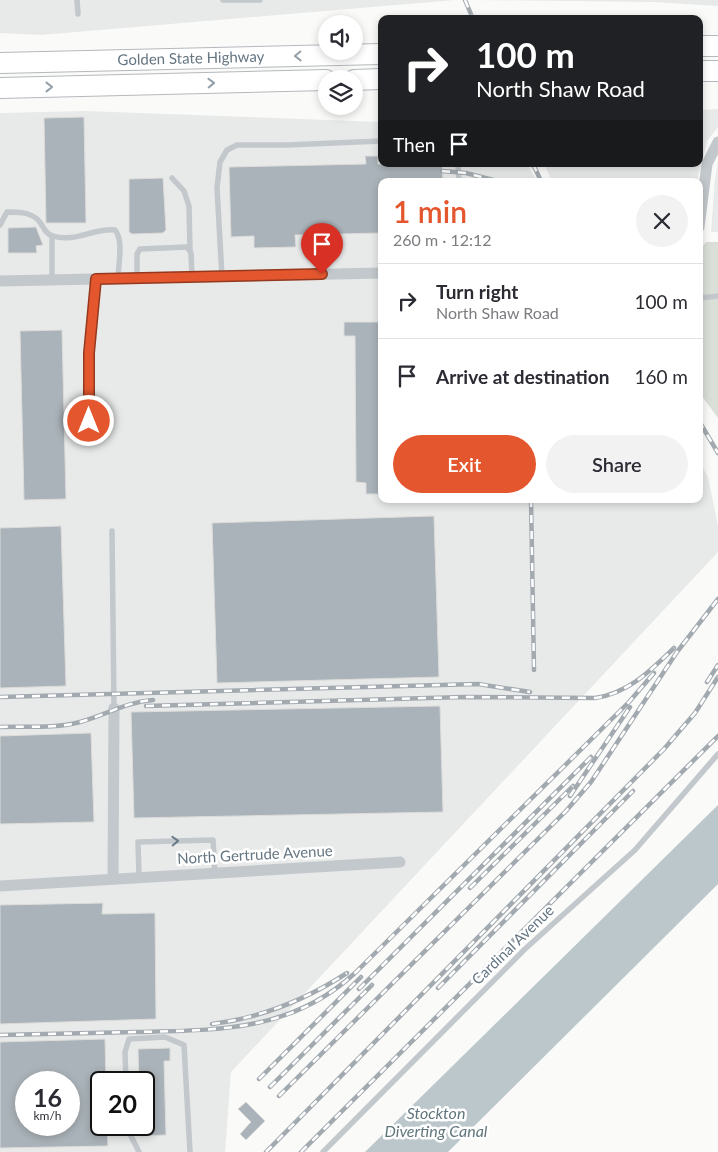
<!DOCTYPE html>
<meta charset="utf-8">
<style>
:root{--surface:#fff;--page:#f2f2f3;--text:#2b2b33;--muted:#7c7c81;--line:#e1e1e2;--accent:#e4572e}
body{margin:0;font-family:Lato,sans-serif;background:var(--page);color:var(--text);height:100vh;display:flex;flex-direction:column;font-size:19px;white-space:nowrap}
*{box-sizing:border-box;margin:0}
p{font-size:16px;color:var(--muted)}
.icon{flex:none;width:28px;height:28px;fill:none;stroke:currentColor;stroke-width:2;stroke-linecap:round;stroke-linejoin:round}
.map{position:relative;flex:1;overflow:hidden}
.side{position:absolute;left:378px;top:178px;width:325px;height:325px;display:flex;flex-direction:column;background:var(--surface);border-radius:10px;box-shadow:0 2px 8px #0003}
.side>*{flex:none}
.banner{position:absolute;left:378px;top:15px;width:325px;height:152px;border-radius:10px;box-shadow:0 2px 8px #0003;background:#202124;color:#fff;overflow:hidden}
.tools{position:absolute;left:318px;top:15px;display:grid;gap:10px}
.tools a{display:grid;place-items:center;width:45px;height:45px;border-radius:50%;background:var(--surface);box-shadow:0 2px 8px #0003;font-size:25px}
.speed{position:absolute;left:15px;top:1071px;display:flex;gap:10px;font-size:25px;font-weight:700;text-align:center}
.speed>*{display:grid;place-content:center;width:65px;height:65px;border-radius:50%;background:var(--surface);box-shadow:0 2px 8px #0003;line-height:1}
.speed small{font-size:12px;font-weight:400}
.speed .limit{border:2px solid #111;border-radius:8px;background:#fff;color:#111}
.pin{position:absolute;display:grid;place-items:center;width:42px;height:42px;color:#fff;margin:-51px -21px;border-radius:50% 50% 50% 0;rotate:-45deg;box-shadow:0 0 5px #0007}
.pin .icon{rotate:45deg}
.me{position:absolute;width:55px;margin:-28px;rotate:0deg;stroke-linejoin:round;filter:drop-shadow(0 0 4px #0008)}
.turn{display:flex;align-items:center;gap:18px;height:105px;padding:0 15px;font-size:22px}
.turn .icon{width:65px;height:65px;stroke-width:2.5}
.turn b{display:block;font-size:35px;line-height:42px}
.then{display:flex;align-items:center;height:48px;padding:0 15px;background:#0003;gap:10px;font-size:19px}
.round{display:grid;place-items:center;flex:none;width:52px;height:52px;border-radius:26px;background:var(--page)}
.head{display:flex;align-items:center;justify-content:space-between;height:85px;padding:0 15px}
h1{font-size:30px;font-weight:600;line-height:38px;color:var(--accent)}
.button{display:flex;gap:10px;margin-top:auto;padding:10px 15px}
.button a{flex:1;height:58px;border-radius:30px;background:var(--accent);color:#fff;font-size:20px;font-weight:600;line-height:58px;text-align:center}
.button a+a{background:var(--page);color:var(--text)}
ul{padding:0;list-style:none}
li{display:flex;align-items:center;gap:15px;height:75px;padding:0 15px;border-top:1px solid var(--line)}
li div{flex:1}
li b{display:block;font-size:19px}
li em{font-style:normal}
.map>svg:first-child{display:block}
</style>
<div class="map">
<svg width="718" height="1152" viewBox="0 0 718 1152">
<rect width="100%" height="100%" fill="#fafaf8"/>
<g fill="#e8e9e9" fill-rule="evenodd">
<polygon points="0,0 455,0 41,35 0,33"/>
<polygon points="477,0 718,0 718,6 653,2"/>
<polygon points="718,109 718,127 707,141 697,181 552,181 544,164 699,164 699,110"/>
<path d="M85 111 381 122V164H527L537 181H381V499H699V461L708 477 718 526V552L231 1072 225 1152H0V113ZM26 1082H69V1125H26ZM101 1082H144V1125H101Z"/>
<polygon points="718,161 718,232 711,232 715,179"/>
</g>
<polygon fill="#dadfd7" points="706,242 718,242 718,418 699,392 699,251"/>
<polygon fill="#bbc7cb" points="718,805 718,884 448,1152 365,1152"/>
<g fill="#aab3b9" stroke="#dcdcda" fill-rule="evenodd">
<polygon points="84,117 86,223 46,223 44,118"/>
<polygon points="365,156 378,156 378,164 442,164 443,181 381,181 381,233 295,235 296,247 254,248 254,236 231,237 229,167 366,164"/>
<polygon points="163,178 166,230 163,233 132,234 129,232 129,179"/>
<polygon points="36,227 43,245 36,246 37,253 8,253 8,228"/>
<polygon points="344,322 381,322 381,494 366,494 366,483 356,482 355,336 344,336"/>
<polygon points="62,330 66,499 24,500 20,331"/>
<polygon points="434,516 439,677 217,683 212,523"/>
<polygon points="61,526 66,686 0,688 0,528"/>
<polygon points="440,706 443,812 134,818 131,712"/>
<polygon points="91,733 94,822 0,824 0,736"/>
<polygon points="103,903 102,914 155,913 156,1019 0,1024 0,905"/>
<path d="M105 1039 106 1082H101V1125H107L108 1146 0 1148V1042ZM26 1082H69V1125H26Z"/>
<polygon points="170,1048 170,1061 164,1061 166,1135 140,1136 140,1125 144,1125 144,1082 139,1082 138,1049"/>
<polygon points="246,1102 265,1121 246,1140 240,1134 251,1122 238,1109"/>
</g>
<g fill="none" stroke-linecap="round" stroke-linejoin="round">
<g stroke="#b4b9bd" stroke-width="22">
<g id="highway">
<polyline points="699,46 718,46"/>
<path id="s1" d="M0 63 381 54"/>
<polyline points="699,71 718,71"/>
<polyline points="354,80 381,79"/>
<polyline points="0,88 326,80"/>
</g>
</g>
<g stroke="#c3c8cc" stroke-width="5.5">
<polyline points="77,0 78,14"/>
<polyline points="223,0 260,0"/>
<polyline points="458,164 459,181"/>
<polyline points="172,178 184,191 189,206 190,250"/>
<path d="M0 225 7 212C17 212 29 212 37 219 44 225 44 234 53 236 75 243 93 228 115 230 124 240 118 266 118 279"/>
<polyline points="222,277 217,188 220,162 227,150 237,145 287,145 381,141"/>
<polyline points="137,279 137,254 140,249 187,247 191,253 192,277"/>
<polyline points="52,280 52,236"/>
<polyline points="699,298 718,296"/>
<polyline points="89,421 89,353 96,279"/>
<polyline points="112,531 114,708"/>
<polyline points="139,877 138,842 213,840 215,873"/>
<polyline points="126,1082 125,1052 129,1039 165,1037 184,1045 190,1152"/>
<polyline points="128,1125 129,1132 139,1152"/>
<polyline points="323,1152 525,949 635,850 718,754"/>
</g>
<g stroke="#c3c8cc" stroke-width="11">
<polyline points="699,227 707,164 718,142"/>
<polyline points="0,281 381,273"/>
<polyline points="113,879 114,708"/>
<polyline points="0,886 400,862"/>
</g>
<use href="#highway" stroke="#fff" stroke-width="20"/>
<g stroke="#a2aab0" stroke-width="4.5">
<g id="rail">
<polyline points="465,0 473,19"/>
<polyline points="533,164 541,181"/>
<polyline points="442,171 466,173 497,181"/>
<polyline points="699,421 718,453"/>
<polyline points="531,499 534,670"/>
<polyline points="707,682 718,665"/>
<polyline points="0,697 478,684 530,692"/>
<path d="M146 706 464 697 595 698C629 693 651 670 674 648"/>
<path d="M0 727C26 726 55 729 80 722 106 715 126 702 153 700"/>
<polyline points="570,796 630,707"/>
<polyline points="470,888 573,786"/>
<polyline points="438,988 633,791"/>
<polyline points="359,989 591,757"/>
<path d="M212 1024C260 1018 307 999 347 973"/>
<path d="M0 1035C46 1034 91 1033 137 1032 218 1030 291 1032 355 973L629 702 654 673"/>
<polyline points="259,1079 361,977"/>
<polyline points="270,1087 372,985"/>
<polyline points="279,1096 566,811 591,782 677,652 718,599"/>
<polyline points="266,1152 664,749 695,713 718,677"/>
<polyline points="301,1152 718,736"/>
</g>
</g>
<use href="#rail" stroke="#fff" stroke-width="2.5" stroke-dasharray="8" stroke-linecap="butt"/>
</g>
<defs><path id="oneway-chevron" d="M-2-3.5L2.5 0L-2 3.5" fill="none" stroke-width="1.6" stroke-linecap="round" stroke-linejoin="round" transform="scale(1.25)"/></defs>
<g stroke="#939fa8">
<use href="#oneway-chevron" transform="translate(298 56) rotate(179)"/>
<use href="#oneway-chevron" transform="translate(211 83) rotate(-2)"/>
<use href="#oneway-chevron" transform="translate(49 87)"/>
</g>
<use stroke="#6a7a87" href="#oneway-chevron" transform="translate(175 841) rotate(-2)"/>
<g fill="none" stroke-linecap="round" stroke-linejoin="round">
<g stroke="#94391e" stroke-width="12">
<polyline id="route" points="89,421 89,353 96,279 322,274"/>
</g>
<use href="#route" stroke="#e4572e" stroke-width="9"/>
</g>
<g text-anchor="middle" stroke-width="5" stroke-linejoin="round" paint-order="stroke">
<g font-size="15" fill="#657683" stroke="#fff">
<text dy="5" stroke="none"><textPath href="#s1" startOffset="191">Golden State Highway</textPath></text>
<text transform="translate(255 855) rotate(-3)" y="5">North Gertrude Avenue</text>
<text transform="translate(513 945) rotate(-44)" y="5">Cardinal Avenue</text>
</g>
<g font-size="16" font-style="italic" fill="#60757c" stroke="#fff">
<text x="436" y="1119">Stockton<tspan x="436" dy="18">Diverting Canal</tspan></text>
</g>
</g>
</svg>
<div class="tools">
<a><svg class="icon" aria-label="sound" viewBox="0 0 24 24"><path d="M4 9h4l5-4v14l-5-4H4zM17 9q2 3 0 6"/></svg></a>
<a><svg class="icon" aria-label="layers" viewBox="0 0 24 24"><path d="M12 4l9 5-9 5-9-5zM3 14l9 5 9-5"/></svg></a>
</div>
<div class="speed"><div>16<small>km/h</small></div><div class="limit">20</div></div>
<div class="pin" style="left:322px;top:274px;background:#d93025"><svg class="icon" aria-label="arrive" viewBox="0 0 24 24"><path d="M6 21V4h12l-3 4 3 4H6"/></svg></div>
<svg class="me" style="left:89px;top:421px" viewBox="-20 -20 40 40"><circle r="17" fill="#e4572e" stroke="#fff" stroke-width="3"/><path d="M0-11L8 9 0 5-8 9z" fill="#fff"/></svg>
<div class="banner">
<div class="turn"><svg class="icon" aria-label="right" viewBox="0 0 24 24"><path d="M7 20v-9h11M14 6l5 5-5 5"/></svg><div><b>100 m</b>North Shaw Road</div></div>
<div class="then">Then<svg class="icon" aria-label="arrive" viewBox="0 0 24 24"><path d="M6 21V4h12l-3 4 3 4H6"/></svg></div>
</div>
<section class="side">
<div class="head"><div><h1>1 min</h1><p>260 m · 12:12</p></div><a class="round"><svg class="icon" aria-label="close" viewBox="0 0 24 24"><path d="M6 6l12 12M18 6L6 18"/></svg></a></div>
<ul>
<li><svg class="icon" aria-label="right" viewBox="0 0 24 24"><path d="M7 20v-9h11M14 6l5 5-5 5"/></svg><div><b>Turn right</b><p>North Shaw Road</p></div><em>100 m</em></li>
<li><svg class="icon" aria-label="arrive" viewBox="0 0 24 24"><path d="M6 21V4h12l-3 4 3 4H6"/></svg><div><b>Arrive at destination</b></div><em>160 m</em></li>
</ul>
<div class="button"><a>Exit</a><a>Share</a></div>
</section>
</div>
